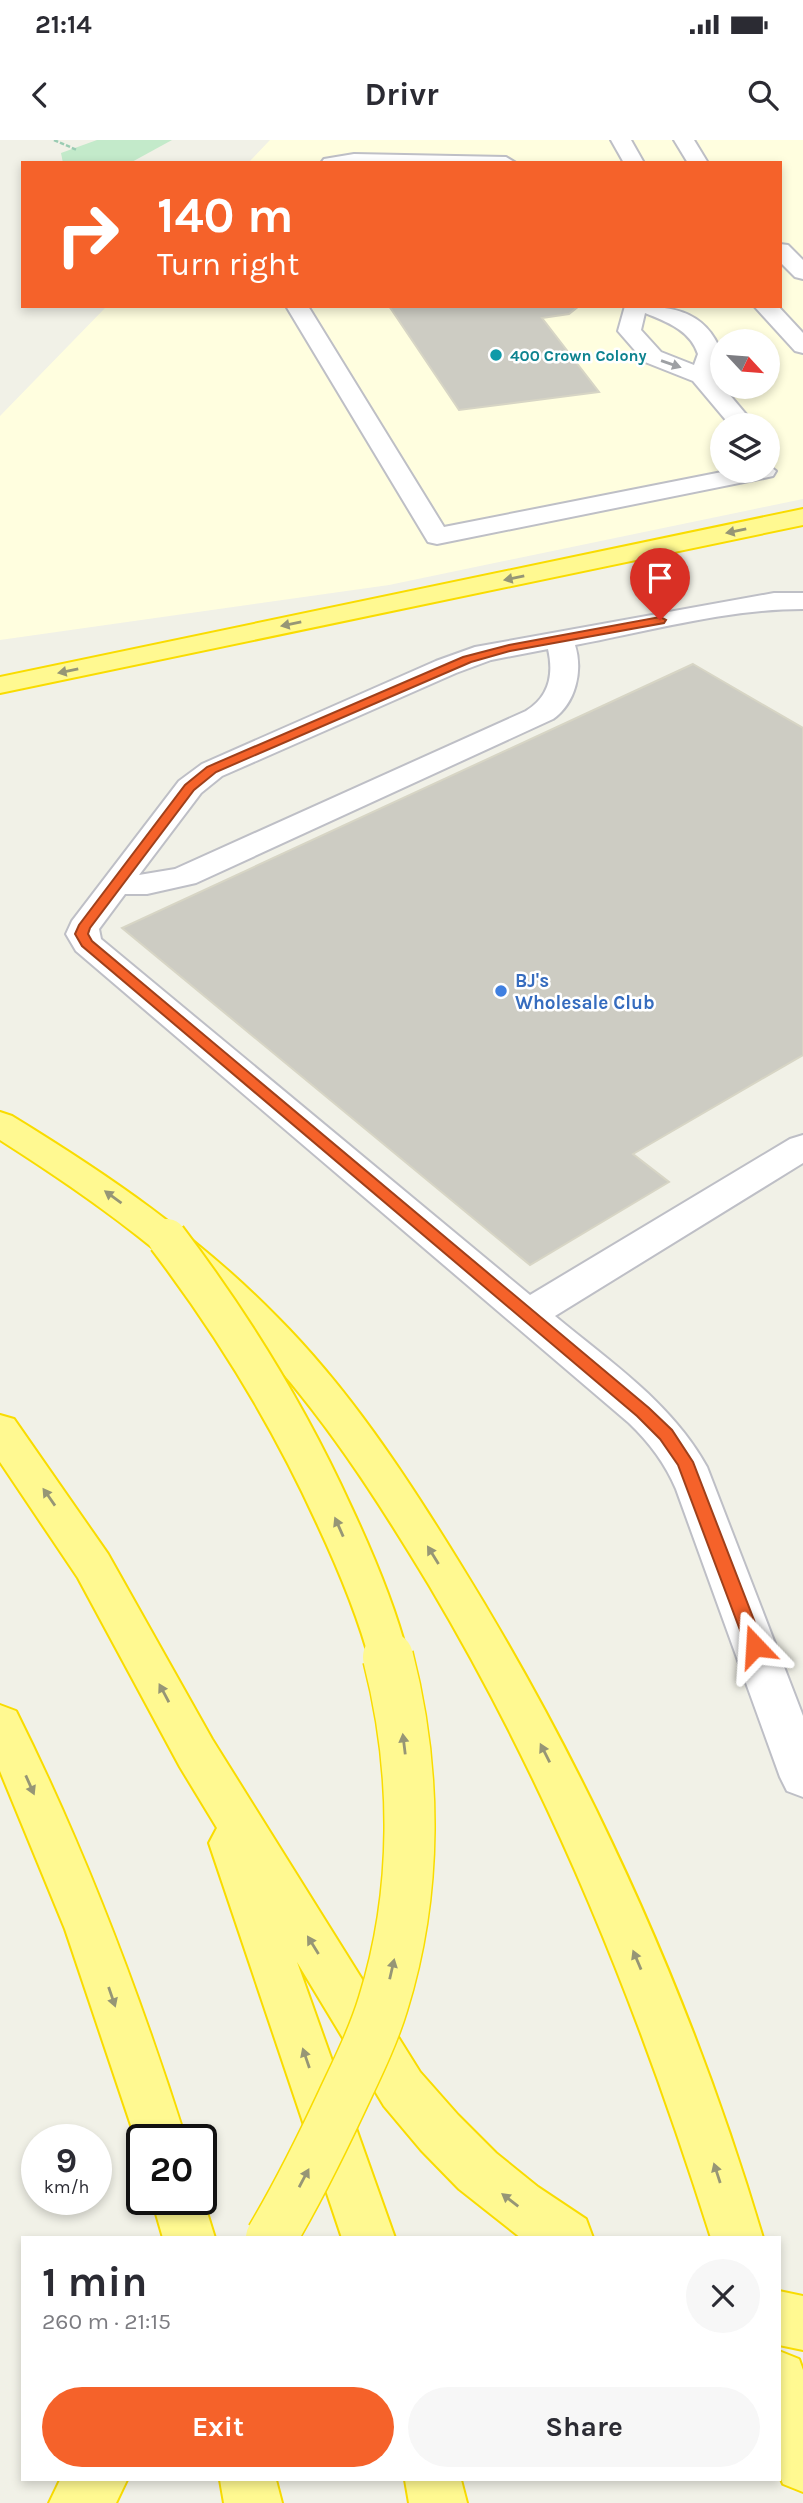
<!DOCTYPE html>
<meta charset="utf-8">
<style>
:root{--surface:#fff;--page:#f7f7f7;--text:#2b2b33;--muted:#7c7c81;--accent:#f5622a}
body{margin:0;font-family:Karla,sans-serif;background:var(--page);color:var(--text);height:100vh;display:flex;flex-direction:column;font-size:26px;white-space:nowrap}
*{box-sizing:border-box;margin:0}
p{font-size:23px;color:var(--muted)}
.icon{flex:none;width:38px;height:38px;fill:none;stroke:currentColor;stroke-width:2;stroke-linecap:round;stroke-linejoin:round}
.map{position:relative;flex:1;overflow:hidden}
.details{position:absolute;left:21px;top:2096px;width:760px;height:245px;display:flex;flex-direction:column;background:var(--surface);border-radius:0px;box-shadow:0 4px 10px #0003}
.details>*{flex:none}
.guide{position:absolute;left:21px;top:21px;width:761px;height:147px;border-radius:0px;box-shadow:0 4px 10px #0003;background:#f5622a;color:#fff;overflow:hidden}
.needle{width:46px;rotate:116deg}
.fabs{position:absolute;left:710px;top:189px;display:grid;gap:14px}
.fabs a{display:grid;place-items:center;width:70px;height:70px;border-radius:50%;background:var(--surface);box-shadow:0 4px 10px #0003;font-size:35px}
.speed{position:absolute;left:21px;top:1984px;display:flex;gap:14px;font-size:35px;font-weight:700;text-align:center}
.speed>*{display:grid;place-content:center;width:91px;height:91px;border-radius:50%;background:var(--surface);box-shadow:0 4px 10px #0003;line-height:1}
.speed small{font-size:18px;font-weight:400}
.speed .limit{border:4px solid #111;border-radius:10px;background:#fff;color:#111}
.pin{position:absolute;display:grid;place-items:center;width:60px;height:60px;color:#fff;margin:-72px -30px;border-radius:50% 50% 50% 0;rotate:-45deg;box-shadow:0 0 7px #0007}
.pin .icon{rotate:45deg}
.me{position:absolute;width:77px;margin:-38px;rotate:340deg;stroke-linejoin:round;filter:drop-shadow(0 0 5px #0008)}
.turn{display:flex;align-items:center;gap:24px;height:147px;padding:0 21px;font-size:32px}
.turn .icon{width:91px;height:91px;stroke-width:2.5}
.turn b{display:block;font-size:49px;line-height:60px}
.round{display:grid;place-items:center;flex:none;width:74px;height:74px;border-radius:37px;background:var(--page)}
.summary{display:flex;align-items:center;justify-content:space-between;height:119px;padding:0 21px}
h1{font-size:42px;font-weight:700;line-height:52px}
.cta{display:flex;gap:14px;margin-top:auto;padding:14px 21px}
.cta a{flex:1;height:80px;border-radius:42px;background:var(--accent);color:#fff;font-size:28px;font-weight:700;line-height:80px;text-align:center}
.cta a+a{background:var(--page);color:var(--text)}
.status{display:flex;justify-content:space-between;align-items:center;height:49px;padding:0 35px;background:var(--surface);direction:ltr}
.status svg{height:19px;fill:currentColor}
header{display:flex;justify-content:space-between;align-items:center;height:91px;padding:0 21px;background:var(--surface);font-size:32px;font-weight:700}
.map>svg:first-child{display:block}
</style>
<div class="status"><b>21:14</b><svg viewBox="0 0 49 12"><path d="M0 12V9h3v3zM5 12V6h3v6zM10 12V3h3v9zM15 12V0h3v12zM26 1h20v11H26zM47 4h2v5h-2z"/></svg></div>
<header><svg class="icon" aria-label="back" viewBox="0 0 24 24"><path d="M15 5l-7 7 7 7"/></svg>Drivr<svg class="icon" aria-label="search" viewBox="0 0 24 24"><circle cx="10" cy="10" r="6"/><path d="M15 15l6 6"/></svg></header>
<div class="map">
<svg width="803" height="2363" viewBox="0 0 803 2363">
<rect width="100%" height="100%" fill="#f1f1e7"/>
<path fill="#fffedf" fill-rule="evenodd" d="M270 0H803V359L389 445 0 500V276L107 166H780V23H248ZM723 201H768V247H723ZM723 285H768V331H723Z"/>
<polygon fill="#c3eaca" points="97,0 172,0 130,23 63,23 61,13"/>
<g fill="#cdccc3" stroke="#d7d5c5" stroke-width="2">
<polygon points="389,166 579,166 569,174 542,178 599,252 459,270"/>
<polygon points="693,524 803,588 803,915 633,1014 669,1042 530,1125 122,788"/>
</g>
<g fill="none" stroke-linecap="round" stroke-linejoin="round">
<g stroke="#bebfc6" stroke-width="4">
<g id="minor">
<polygon points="611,0 631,0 644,23 624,23"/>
<polygon points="674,0 694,0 708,23 688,23"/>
<polygon points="354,14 506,17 516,23 321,23 324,19"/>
<polygon points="780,104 788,105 803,120 803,139 795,137 780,122"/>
<polygon points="286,166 308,166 444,387 727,331 768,331 768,325 776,331 773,336 764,338 437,404 428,402"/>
<path d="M625 166C667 166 705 167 722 214L713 235 755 285H730L693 241 645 222 618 191ZM645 173C667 182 690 190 698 214L694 225 661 212 641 190Z"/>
<polygon points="754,166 778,166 803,193 803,213 795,211"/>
<path d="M774 453H803V469C727 469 650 491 575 505 583 530 576 563 553 579L196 743 147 754H125L99 789 101 799 530 1155 790 999 803 995V1023L555 1176C610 1222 672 1263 707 1327L803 1576V1657L787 1651 780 1637 676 1349C665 1323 649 1302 629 1283L76 811 66 794 72 781 179 641 202 624 436 521 475 507ZM548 509C554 535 549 557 526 571L175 729 139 735 201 653 222 636 456 533 491 520Z"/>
</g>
</g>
<g stroke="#f9dc00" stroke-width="4">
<g id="highway">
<polygon points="803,369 803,385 0,553 0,537"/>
<path d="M0 972 12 976C107 1034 199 1097 277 1177 349 1249 406 1336 459 1422 589 1632 693 1861 763 2098H711C638 1867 553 1654 429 1445 377 1359 322 1273 253 1200 179 1121 91 1058 0 1000Z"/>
<polygon points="0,1275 14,1279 108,1414 212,1599 420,1932 458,1975 496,2013 538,2047 586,2079 593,2098 521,2098 459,2049 421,2010 384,1966 297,1822 395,2098 342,2098 209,1703 217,1688 180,1627 78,1438 0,1322"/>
<path d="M0 1565 16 1571C85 1709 139 1852 186 2000H142V2018L65 1789 0 1631Z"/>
<polygon points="201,2053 215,2098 163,2098 152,2060 201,2060"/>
<polygon points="779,2151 803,2156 803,2210 779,2205"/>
<polygon points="779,2211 799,2219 803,2230 803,2352 783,2344 779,2334"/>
<polygon points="60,2340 127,2340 116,2363 49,2363"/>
<polygon points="220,2340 276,2340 282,2363 224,2363"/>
<polygon points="405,2340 461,2340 467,2363 409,2363"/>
</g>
</g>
<polyline stroke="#9bccb3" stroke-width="2.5" stroke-dasharray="4.5 2" stroke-linecap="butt" points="54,0 77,10"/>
<use href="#minor" fill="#fff" fill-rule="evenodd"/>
<use href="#highway" fill="#fff991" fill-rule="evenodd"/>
<g stroke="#f9dc00" stroke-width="42" stroke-linecap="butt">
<path id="highway-bridge-far1" d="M167 1098C233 1185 289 1276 334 1375 356 1422 376 1469 389 1519"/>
</g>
<g stroke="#f9dc00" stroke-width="53" stroke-linecap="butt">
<path id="highway-bridge" d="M271 2098C297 2054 320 2008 342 1961 357 1929 373 1897 383 1864 418 1752 417 1630 388 1517"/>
</g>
<use href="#highway-bridge-far1" stroke="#fff991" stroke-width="38"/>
<use href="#highway-bridge" stroke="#fff991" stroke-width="50"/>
</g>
<defs><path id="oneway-solid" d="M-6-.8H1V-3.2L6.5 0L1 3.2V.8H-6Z" transform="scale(1.75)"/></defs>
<use fill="#9ea0a4" href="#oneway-solid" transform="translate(671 224) rotate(19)"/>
<g fill="#969676">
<use href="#oneway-solid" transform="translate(736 391) rotate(168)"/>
<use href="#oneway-solid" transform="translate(514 438) rotate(168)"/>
<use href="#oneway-solid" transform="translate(291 484) rotate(168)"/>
<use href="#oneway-solid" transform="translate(68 531) rotate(168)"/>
<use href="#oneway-solid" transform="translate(113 1057) rotate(-144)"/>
<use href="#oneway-solid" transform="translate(49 1357) rotate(-125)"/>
<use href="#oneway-solid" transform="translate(339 1387) rotate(-114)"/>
<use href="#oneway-solid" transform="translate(433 1415) rotate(-122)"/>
<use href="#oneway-solid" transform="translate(164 1553) rotate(-118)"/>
<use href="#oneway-solid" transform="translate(404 1604) rotate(-97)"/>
<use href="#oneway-solid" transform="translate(545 1613) rotate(-117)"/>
<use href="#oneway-solid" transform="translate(30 1645) rotate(66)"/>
<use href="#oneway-solid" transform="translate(313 1805) rotate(-122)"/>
<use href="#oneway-solid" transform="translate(637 1820) rotate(-113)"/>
<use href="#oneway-solid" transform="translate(392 1829) rotate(-77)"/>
<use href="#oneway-solid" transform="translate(112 1857) rotate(71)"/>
<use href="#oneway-solid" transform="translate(306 1918) rotate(-109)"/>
<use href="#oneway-solid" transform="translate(717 2033) rotate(-108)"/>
<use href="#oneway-solid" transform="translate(304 2038) rotate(-62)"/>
<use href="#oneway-solid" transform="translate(510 2060) rotate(-142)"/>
</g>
<polygon fill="#f5622a" stroke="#9f401b" stroke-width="2" points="660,477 666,480 664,483 510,511 471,522 216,632 194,650 90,788 88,794 92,801 649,1268 672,1290 693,1322 764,1506 761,1511 755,1513 748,1511 746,1506 678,1325 660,1299 637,1276 82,806 75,794 79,785 185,645 207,627 463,517 509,505"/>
<circle fill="#0f9aa8" stroke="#fff" stroke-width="2.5" cx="496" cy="215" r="7"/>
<circle fill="#3f7fe0" stroke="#fff" stroke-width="2.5" cx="501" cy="851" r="7"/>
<g text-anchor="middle" stroke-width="5" stroke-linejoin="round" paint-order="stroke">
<g font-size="16" font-weight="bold" fill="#0d838f" stroke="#fff" text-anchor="start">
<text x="510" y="221">400 Crown Colony</text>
</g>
<g font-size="19" font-weight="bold" fill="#366cbe" stroke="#fff" text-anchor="start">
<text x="515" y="847">BJ's<tspan x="515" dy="22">Wholesale Club</tspan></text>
</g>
</g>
</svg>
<div class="fabs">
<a><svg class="needle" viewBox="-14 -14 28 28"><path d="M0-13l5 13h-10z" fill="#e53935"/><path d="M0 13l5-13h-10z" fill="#7c7c81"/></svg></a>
<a><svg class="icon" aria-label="layers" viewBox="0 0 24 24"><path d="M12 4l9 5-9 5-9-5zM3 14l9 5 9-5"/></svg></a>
</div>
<div class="speed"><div>9<small>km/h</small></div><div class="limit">20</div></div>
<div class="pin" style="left:660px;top:480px;background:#d93025"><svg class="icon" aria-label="arrive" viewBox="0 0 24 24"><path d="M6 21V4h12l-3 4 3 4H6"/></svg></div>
<svg class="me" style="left:755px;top:1506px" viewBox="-20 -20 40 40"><path d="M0-17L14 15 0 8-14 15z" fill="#f5622a" stroke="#fff" stroke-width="4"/></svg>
<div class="guide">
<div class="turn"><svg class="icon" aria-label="right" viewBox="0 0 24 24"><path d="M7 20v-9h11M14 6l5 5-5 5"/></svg><div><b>140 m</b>Turn right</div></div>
</div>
<section class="details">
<div class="summary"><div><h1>1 min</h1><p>260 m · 21:15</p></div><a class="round"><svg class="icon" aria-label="close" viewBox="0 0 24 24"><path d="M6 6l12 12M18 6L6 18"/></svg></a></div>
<div class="cta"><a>Exit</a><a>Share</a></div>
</section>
</div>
